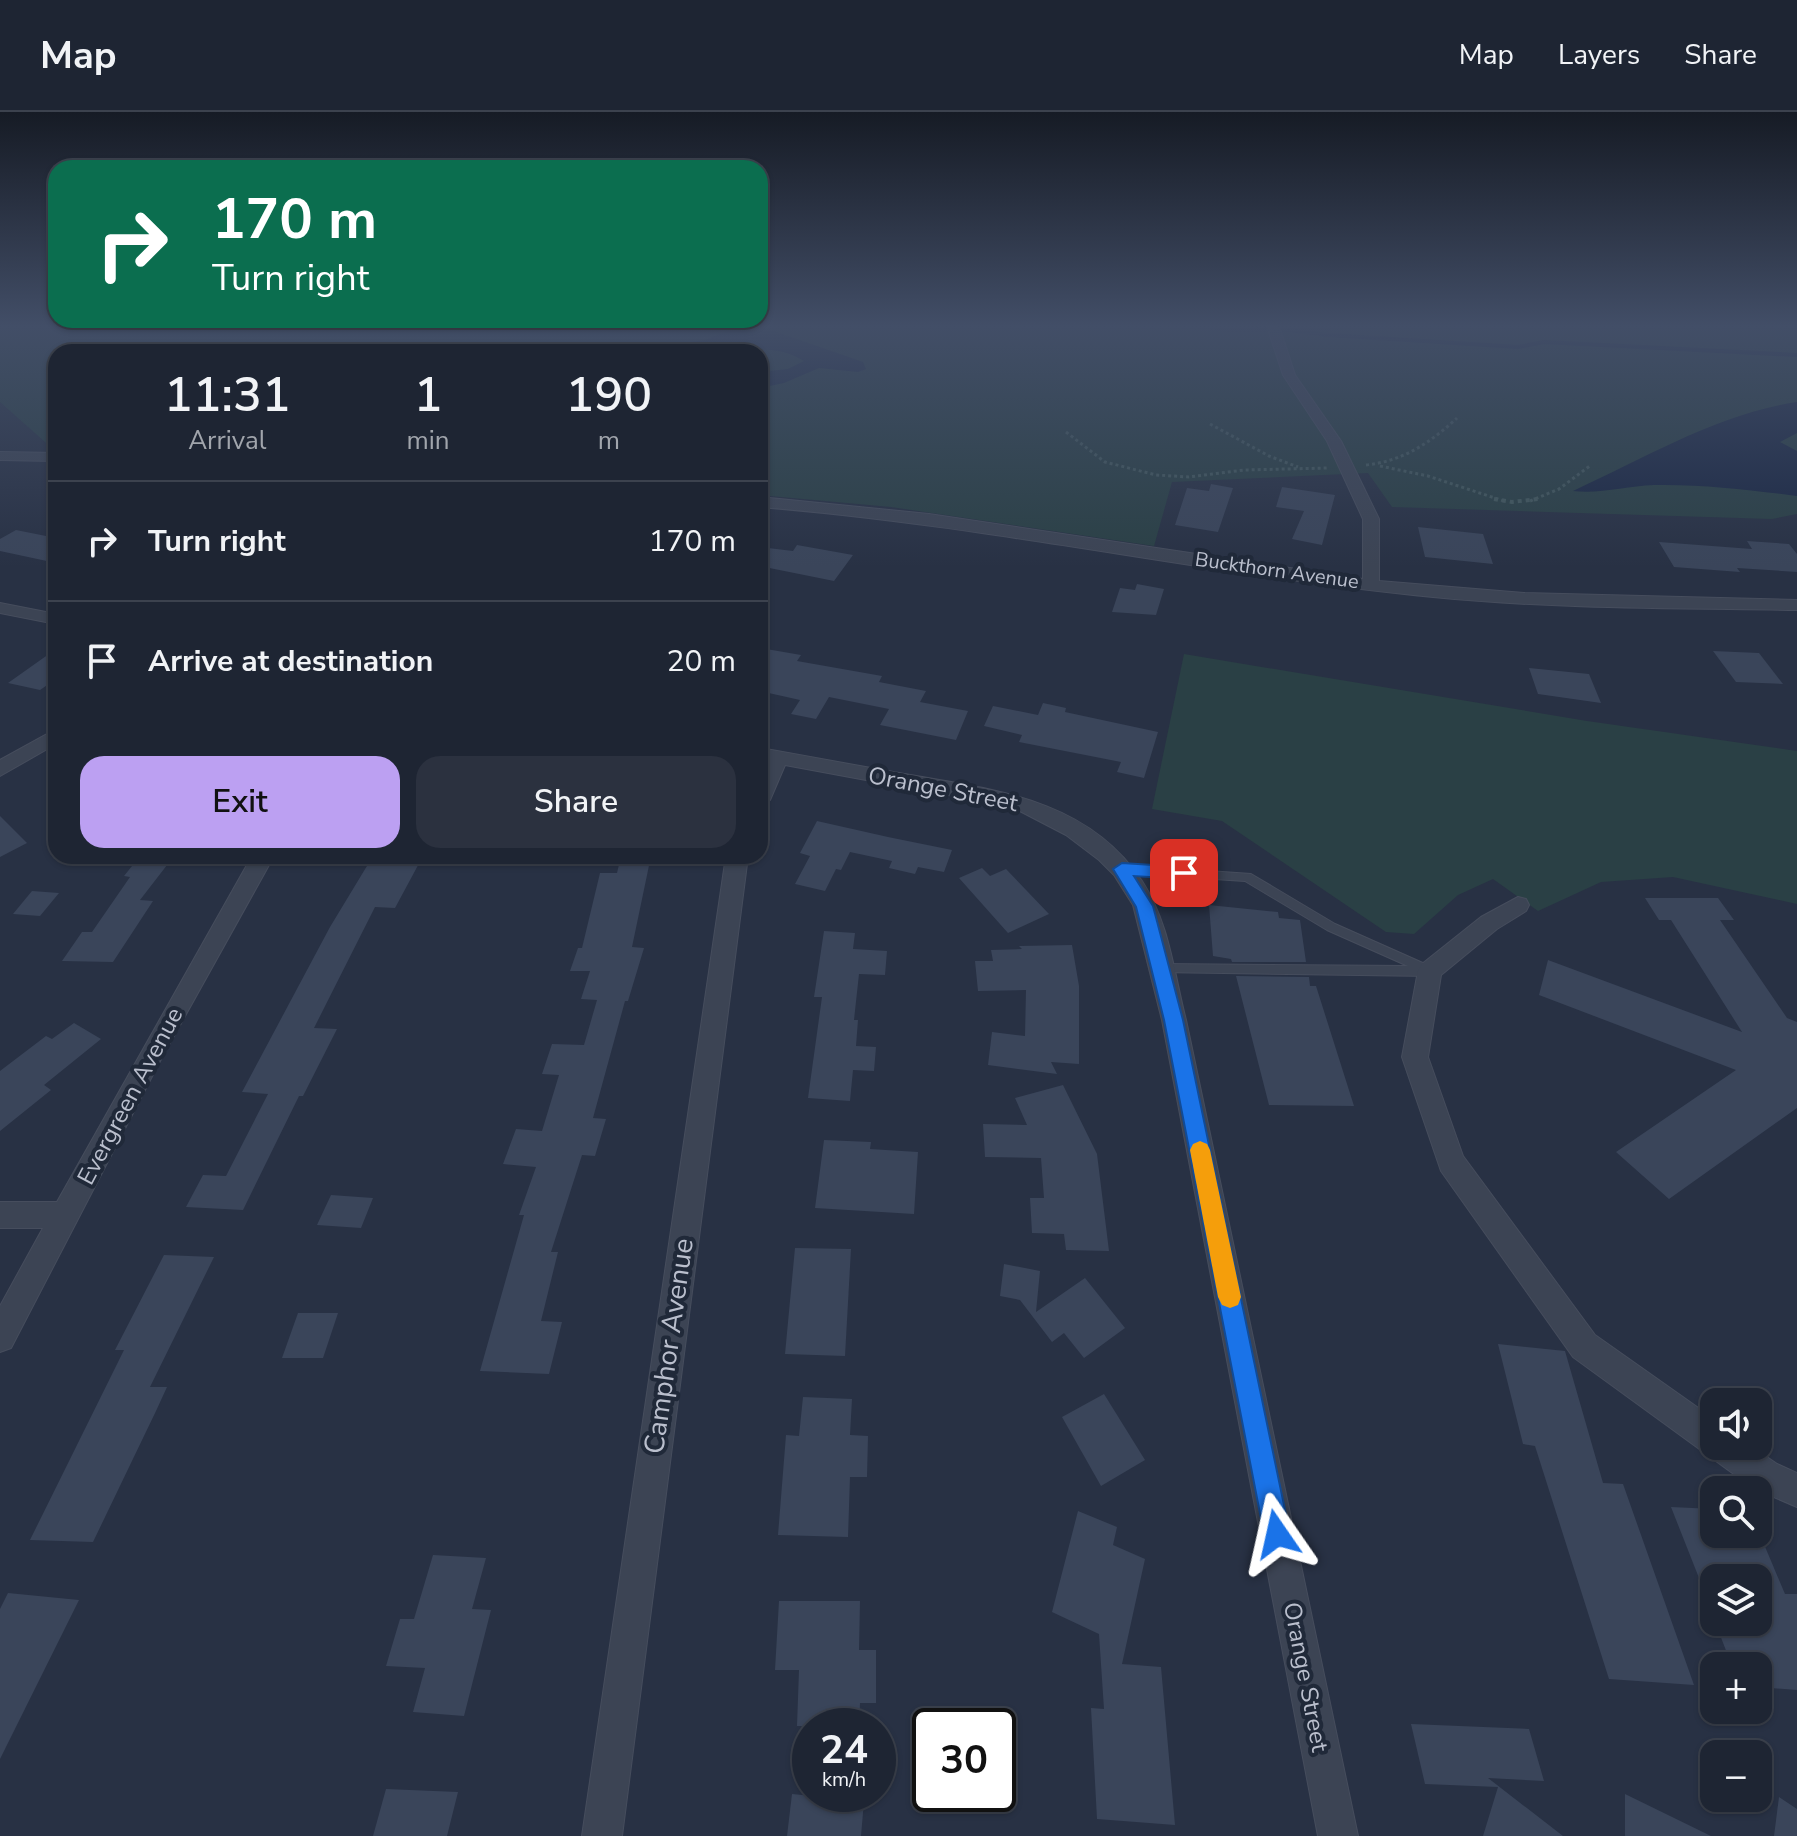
<!DOCTYPE html>
<meta charset="utf-8">
<style>
:root{--surface:#1e2533;--page:#2b313f;--text:#f1f3f6;--muted:#a1a5ac;--line:#3c424e;--accent:#bca0f2}
body{margin:0;font-family:"Nunito Sans",sans-serif;background:var(--page);color:var(--text);height:100vh;display:flex;flex-direction:column;font-size:30px;white-space:nowrap}
*{box-sizing:border-box;margin:0}
p{font-size:26px;color:var(--muted)}
.icon{flex:none;width:44px;height:44px;fill:none;stroke:currentColor;stroke-width:2;stroke-linecap:round;stroke-linejoin:round}
.map{position:relative;flex:1;overflow:hidden}
.details{position:absolute;left:48px;top:232px;width:720px;height:520px;display:flex;flex-direction:column;background:var(--surface);border-radius:24px;box-shadow:0 2px 6px #0004,0 0 0 2px var(--line)}
.details>*{flex:none}
.top-card{position:absolute;left:48px;top:48px;width:720px;height:168px;border-radius:24px;box-shadow:0 2px 6px #0004,0 0 0 2px var(--line);background:#0b6e4f;color:#fff;overflow:hidden}
.fabs{position:absolute;left:1700px;top:1276px;display:grid;gap:16px}
.fabs a{display:grid;place-items:center;width:72px;height:72px;border-radius:16px;background:var(--surface);box-shadow:0 2px 6px #0004,0 0 0 2px var(--line);font-size:40px}
.speed{position:absolute;left:792px;top:1596px;display:flex;gap:16px;font-size:40px;font-weight:700;text-align:center}
.speed>*{display:grid;place-content:center;width:104px;height:104px;border-radius:50%;background:var(--surface);box-shadow:0 2px 6px #0004,0 0 0 2px var(--line);line-height:1}
.speed small{font-size:20px;font-weight:400}
.speed .limit{border:4px solid #111;border-radius:12px;background:#fff;color:#111}
.pin{position:absolute;display:grid;place-items:center;width:68px;height:68px;color:#fff;margin:-34px;border-radius:16px;box-shadow:0 4px 12px #0006}
.me{position:absolute;width:88px;margin:-44px;rotate:349deg;stroke-linejoin:round;filter:drop-shadow(0 0 6px #0008)}
.turn{display:flex;align-items:center;gap:28px;height:168px;padding:0 32px;font-size:36px}
.turn .icon{width:104px;height:104px;stroke-width:2.5}
.turn b{display:block;font-size:56px;line-height:68px}
.eta{display:flex;justify-content:space-evenly;align-items:center;height:136px;text-align:center}
.eta b{font-size:48px;font-weight:600;line-height:56px}
.cta{display:flex;gap:16px;margin-top:auto;padding:16px 32px}
.cta a{flex:1;height:92px;border-radius:24px;background:var(--accent);color:#111;font-size:32px;font-weight:600;line-height:92px;text-align:center}
.cta a+a{background:var(--page);color:var(--text)}
ul{padding:0;list-style:none}
li{display:flex;align-items:center;gap:24px;height:120px;padding:0 32px;border-top:2px solid var(--line)}
li div{flex:1}
li b{display:block;font-size:30px}
li em{font-style:normal}
header{display:flex;align-items:center;gap:48px;box-sizing:border-box;height:112px;padding:0 40px;background:var(--surface);border-bottom:2px solid var(--line)}
header strong{font-size:38px}
nav{display:flex;gap:44px;margin-inline-start:auto;font-size:28px}
.map>svg:first-child{display:block}
</style>
<header>
<strong>Map</strong>
<nav><a>Map</a><a>Layers</a><a>Share</a></nav>
</header>
<div class="map">
<svg width="1797" height="1724" viewBox="0 0 1797 1724">
<rect width="100%" height="100%" fill="#283144"/>
<g fill="#2a4045">
<polygon points="0,214 1190,214 1233,221 1443,214 1797,214 1797,402 1772,407 1392,395 1368,361 1172,370 1154,434 891,395 760,383 760,240 56,240 54,338 0,290"/>
<polygon points="1184,542 1587,609 1797,639 1797,792 1673,765 1601,770 1538,799 1493,767 1458,783 1414,822 1386,820 1222,709 1152,697"/>
</g>
<g fill="#1a2743">
<path d="M740 214 765 216 863 250 866 257 858 260 819 256 784 271 760 276V260L788 257 804 249C778 233 758 238 729 240 708 241 686 240 664 240L671 233 705 228Z"/>
<path d="M1797 290V321L1780 330 1797 339V384C1750 378 1702 372 1654 373 1626 374 1601 382 1573 379 1645 346 1718 302 1797 290Z"/>
</g>
<g fill="none" stroke-linecap="round" stroke-linejoin="round">
<polyline stroke="#1a2743" stroke-width="4" points="1255,214 1329,223 1518,235 1544,230 1797,243"/>
</g>
<g fill="#3a455a">
<polygon points="1211,372 1233,376 1218,420 1175,413 1187,376 1209,379"/>
<polygon points="1282,375 1335,383 1322,433 1292,427 1304,399 1276,395"/>
<polygon points="1418,415 1483,422 1493,452 1425,445"/>
<polygon points="16,418 56,426 56,451 0,439 0,427"/>
<polygon points="1747,429 1789,432 1797,442 1797,460 1737,456 1740,460 1674,455 1659,430 1752,437"/>
<polygon points="797,433 853,443 834,469 760,454 760,435 793,439"/>
<polygon points="1137,472 1164,477 1156,503 1112,500 1120,476 1135,478"/>
<polygon points="760,536 801,543 797,549 882,564 879,570 926,579 920,590 968,599 956,628 880,613 889,597 829,585 816,607 791,602 800,588 760,579"/>
<polygon points="56,537 56,567 40,578 8,571"/>
<polygon points="1713,539 1759,541 1783,572 1736,570"/>
<polygon points="1529,556 1589,562 1601,591 1538,582"/>
<polygon points="1043,591 1066,596 1065,600 1158,620 1144,666 1117,660 1121,650 1019,630 1022,623 984,614 993,594 1038,603"/>
<polygon points="0,704 27,731 0,745"/>
<polygon points="817,709 888,725 952,738 944,760 918,755 915,762 889,756 892,749 850,740 841,758 836,757 825,779 795,772 810,744 800,741"/>
<polygon points="140,744 174,744 140,788 153,789 113,850 62,849 82,820 92,820 130,765 124,764"/>
<polygon points="373,744 423,744 395,796 375,795 314,916 337,917 303,984 299,984 243,1098 186,1095 203,1063 226,1064 268,982 242,980 330,815"/>
<polygon points="621,744 651,744 632,835 644,836 628,889 625,889 593,1006 606,1007 595,1044 582,1043 551,1140 558,1140 541,1209 562,1210 549,1262 480,1259 524,1103 519,1103 536,1055 503,1052 516,1017 542,1019 559,963 542,962 552,932 584,933 597,888 581,887 590,859 570,859 578,836 582,836 600,761 617,761"/>
<polygon points="982,756 990,764 1006,757 1049,802 1008,821 959,766"/>
<polygon points="32,779 59,781 40,804 13,802"/>
<polygon points="1645,786 1718,786 1734,808 1720,808 1787,906 1797,910 1797,996 1669,1087 1616,1040 1736,958 1539,883 1548,848 1742,920 1671,808 1659,808"/>
<polygon points="1209,793 1278,800 1279,806 1300,808 1306,850 1232,850 1231,847 1213,844"/>
<polygon points="824,819 855,821 853,837 887,839 885,863 859,862 854,908 858,908 856,934 876,935 874,959 853,958 850,989 808,986 822,885 814,885"/>
<polygon points="1072,833 1079,874 1079,952 1051,950 1057,962 988,953 992,920 1025,924 1026,878 978,879 975,849 993,849 991,838 1022,837 1019,834"/>
<polygon points="1236,864 1309,865 1310,874 1316,874 1354,994 1269,993"/>
<polygon points="74,911 101,927 44,973 51,978 0,1019 0,959 46,924 52,927"/>
<polygon points="1063,973 1097,1042 1109,1139 1066,1138 1064,1122 1032,1121 1030,1086 1044,1086 1041,1046 985,1045 983,1012 1027,1013 1015,986"/>
<polygon points="824,1028 871,1030 870,1037 918,1040 914,1102 815,1096"/>
<polygon points="331,1083 373,1086 361,1116 317,1113"/>
<polygon points="795,1136 851,1137 845,1244 785,1242"/>
<polygon points="164,1143 214,1145 150,1275 167,1275 156,1299 93,1430 30,1428 124,1238 115,1238"/>
<polygon points="1004,1152 1040,1159 1036,1200 1085,1166 1125,1216 1084,1246 1064,1221 1052,1230 1020,1188 1000,1184"/>
<polygon points="298,1201 338,1201 323,1246 282,1246"/>
<polygon points="1498,1232 1565,1239 1603,1371 1623,1372 1694,1573 1609,1567 1535,1334 1523,1332"/>
<polygon points="1104,1282 1145,1348 1101,1374 1062,1305"/>
<polygon points="803,1285 852,1287 850,1323 868,1324 867,1365 850,1365 848,1425 778,1423 786,1323 799,1324"/>
<polygon points="1671,1395 1714,1397 1714,1422 1758,1422 1758,1418 1785,1482 1797,1482 1797,1578 1758,1575 1758,1554 1732,1554 1715,1510 1758,1510 1758,1466 1699,1466"/>
<polygon points="1078,1399 1117,1415 1113,1433 1145,1447 1122,1552 1161,1555 1175,1713 1097,1707 1091,1596 1104,1597 1099,1522 1052,1500"/>
<polygon points="433,1443 486,1446 472,1497 491,1498 464,1604 413,1600 425,1556 386,1554 400,1507 414,1507"/>
<polygon points="8,1481 79,1488 0,1647 0,1497"/>
<polygon points="779,1489 860,1489 859,1538 876,1538 876,1591 860,1591 859,1614 797,1614 799,1558 775,1558"/>
<polygon points="1411,1612 1529,1617 1544,1669 1488,1666 1563,1724 1483,1724 1498,1675 1425,1672"/>
<polygon points="386,1677 458,1680 447,1724 373,1724"/>
<polygon points="792,1682 864,1689 861,1724 787,1724"/>
<polygon points="1625,1682 1711,1724 1625,1724"/>
<polygon points="1779,1685 1797,1697 1797,1724 1774,1724"/>
</g>
<g fill="none" stroke-linecap="round" stroke-linejoin="round">
<g stroke="#464d5d" stroke-width="2">
<polygon id="lane" points="1122,753 1251,762 1335,812 1434,856 1436,859 1434,862 1430,864 1157,860 1155,857 1157,854 1161,852 1408,854 1327,818 1245,769 1122,761 1116,757"/>
</g>
<g stroke="#464d5d" stroke-width="2">
<g id="street">
<path d="M1267 214H1279L1295 263 1341 329 1379 407V469L1524 481 1797 488V498C1676 496 1554 497 1433 485 1208 463 986 413 760 395V385L929 402 1363 467V407L1327 329 1283 263Z"/>
<polygon points="0,340 56,341 56,349 0,348"/>
<polygon points="0,491 56,502 56,512 0,501"/>
<polygon points="56,617 56,632 0,664 0,648"/>
<path d="M760 636C810 645 860 654 910 663 997 678 1088 688 1142 769 1169 810 1174 861 1186 908L1358 1724H1318L1162 908 1133 793 1114 763 1099 748 1066 723 1012 695 785 653 770 688 760 695V664L766 650 760 648Z"/>
<polygon points="252,744 274,744 160,949 11,1236 0,1240 0,1194 43,1116 0,1116 0,1090 57,1090"/>
<polygon points="726,744 748,744 622,1724 582,1724"/>
<polygon points="1518,785 1526,787 1529,793 1526,799 1497,817 1441,863 1428,945 1463,1044 1595,1223 1714,1307 1714,1334 1751,1334 1777,1352 1797,1361 1797,1395 1753,1376 1573,1245 1441,1059 1402,945 1418,859 1422,852 1481,805"/>
</g>
</g>
<g stroke="#43595d" stroke-width="3" stroke-dasharray="3 3" stroke-linecap="butt">
<polyline points="1210,312 1269,344 1298,355"/>
<polyline points="1066,320 1105,350 1156,363 1189,365 1244,358 1328,356"/>
<path d="M1366 353C1403 349 1430 331 1457 306"/>
<polyline points="1380,354 1428,364 1504,389"/>
<polyline points="1530,389 1559,377 1591,353"/>
</g>
<polyline stroke="#43595d" stroke-width="4" stroke-dasharray="4 4" stroke-linecap="butt" points="1494,387 1512,390 1538,387"/>
<use href="#lane" fill="#3c4454" fill-rule="evenodd"/>
<use href="#street" fill="#3c4454" fill-rule="evenodd"/>
</g>
<linearGradient id="sky" x2="0" y2="1"><stop stop-color="#161b25"/><stop offset="0.47" stop-color="#424e67"/><stop offset="1" stop-color="#424e67" stop-opacity="0"/></linearGradient>
<rect width="1797" height="455" fill="url(#sky)"/>
<polygon fill="#1a73e8" stroke="#114b97" stroke-width="2" points="1122,751 1184,755 1193,761 1184,767 1134,764 1153,794 1183,908 1290,1422 1286,1431 1277,1435 1268,1431 1264,1422 1164,908 1136,795 1113,757"/>
<polygon fill="#f59e0b" points="1200,1029 1207,1032 1210,1038 1241,1185 1238,1193 1230,1196 1222,1193 1218,1185 1190,1038 1193,1032"/>
<g text-anchor="middle" stroke-width="8" stroke-linejoin="round" paint-order="stroke">
<g font-size="20" fill="#babfcd" stroke="#202939">
<text transform="translate(1277 458) rotate(8)" y="7">Buckthorn Avenue</text>
</g>
<g font-size="24" fill="#babfcd" stroke="#202939">
<text transform="translate(943 677) rotate(11)" y="8">Orange Street</text>
<text transform="translate(130 984) rotate(-62)" y="8">Evergreen Avenue</text>
<text transform="translate(1306 1565) rotate(79)" y="8">Orange Street</text>
</g>
<g font-size="28" fill="#babfcd" stroke="#202939">
<text transform="translate(668 1234) rotate(-82)" y="10">Camphor Avenue</text>
</g>
</g>
</svg>
<div class="fabs">
<a><svg class="icon" aria-label="sound" viewBox="0 0 24 24"><path d="M4 9h4l5-4v14l-5-4H4zM17 9q2 3 0 6"/></svg></a>
<a><svg class="icon" aria-label="search" viewBox="0 0 24 24"><circle cx="10" cy="10" r="6"/><path d="M15 15l6 6"/></svg></a>
<a><svg class="icon" aria-label="layers" viewBox="0 0 24 24"><path d="M12 4l9 5-9 5-9-5zM3 14l9 5 9-5"/></svg></a>
<a>+</a>
<a>−</a>
</div>
<div class="speed"><div>24<small>km/h</small></div><div class="limit">30</div></div>
<div class="pin" style="left:1184px;top:761px;background:#d93025"><svg class="icon" aria-label="arrive" viewBox="0 0 24 24"><path d="M6 21V4h12l-3 4 3 4H6"/></svg></div>
<svg class="me" style="left:1277px;top:1422px" viewBox="-20 -20 40 40"><path d="M0-17L14 15 0 8-14 15z" fill="#1a73e8" stroke="#fff" stroke-width="4"/></svg>
<div class="top-card">
<div class="turn"><svg class="icon" aria-label="right" viewBox="0 0 24 24"><path d="M7 20v-9h11M14 6l5 5-5 5"/></svg><div><b>170 m</b>Turn right</div></div>
</div>
<section class="details">
<div class="eta">
<div><b>11:31</b><p>Arrival</p></div>
<div><b>1</b><p>min</p></div>
<div><b>190</b><p>m</p></div>
</div>
<ul>
<li><svg class="icon" aria-label="right" viewBox="0 0 24 24"><path d="M7 20v-9h11M14 6l5 5-5 5"/></svg><div><b>Turn right</b></div><em>170 m</em></li>
<li><svg class="icon" aria-label="arrive" viewBox="0 0 24 24"><path d="M6 21V4h12l-3 4 3 4H6"/></svg><div><b>Arrive at destination</b></div><em>20 m</em></li>
</ul>
<div class="cta"><a>Exit</a><a>Share</a></div>
</section>
</div>
